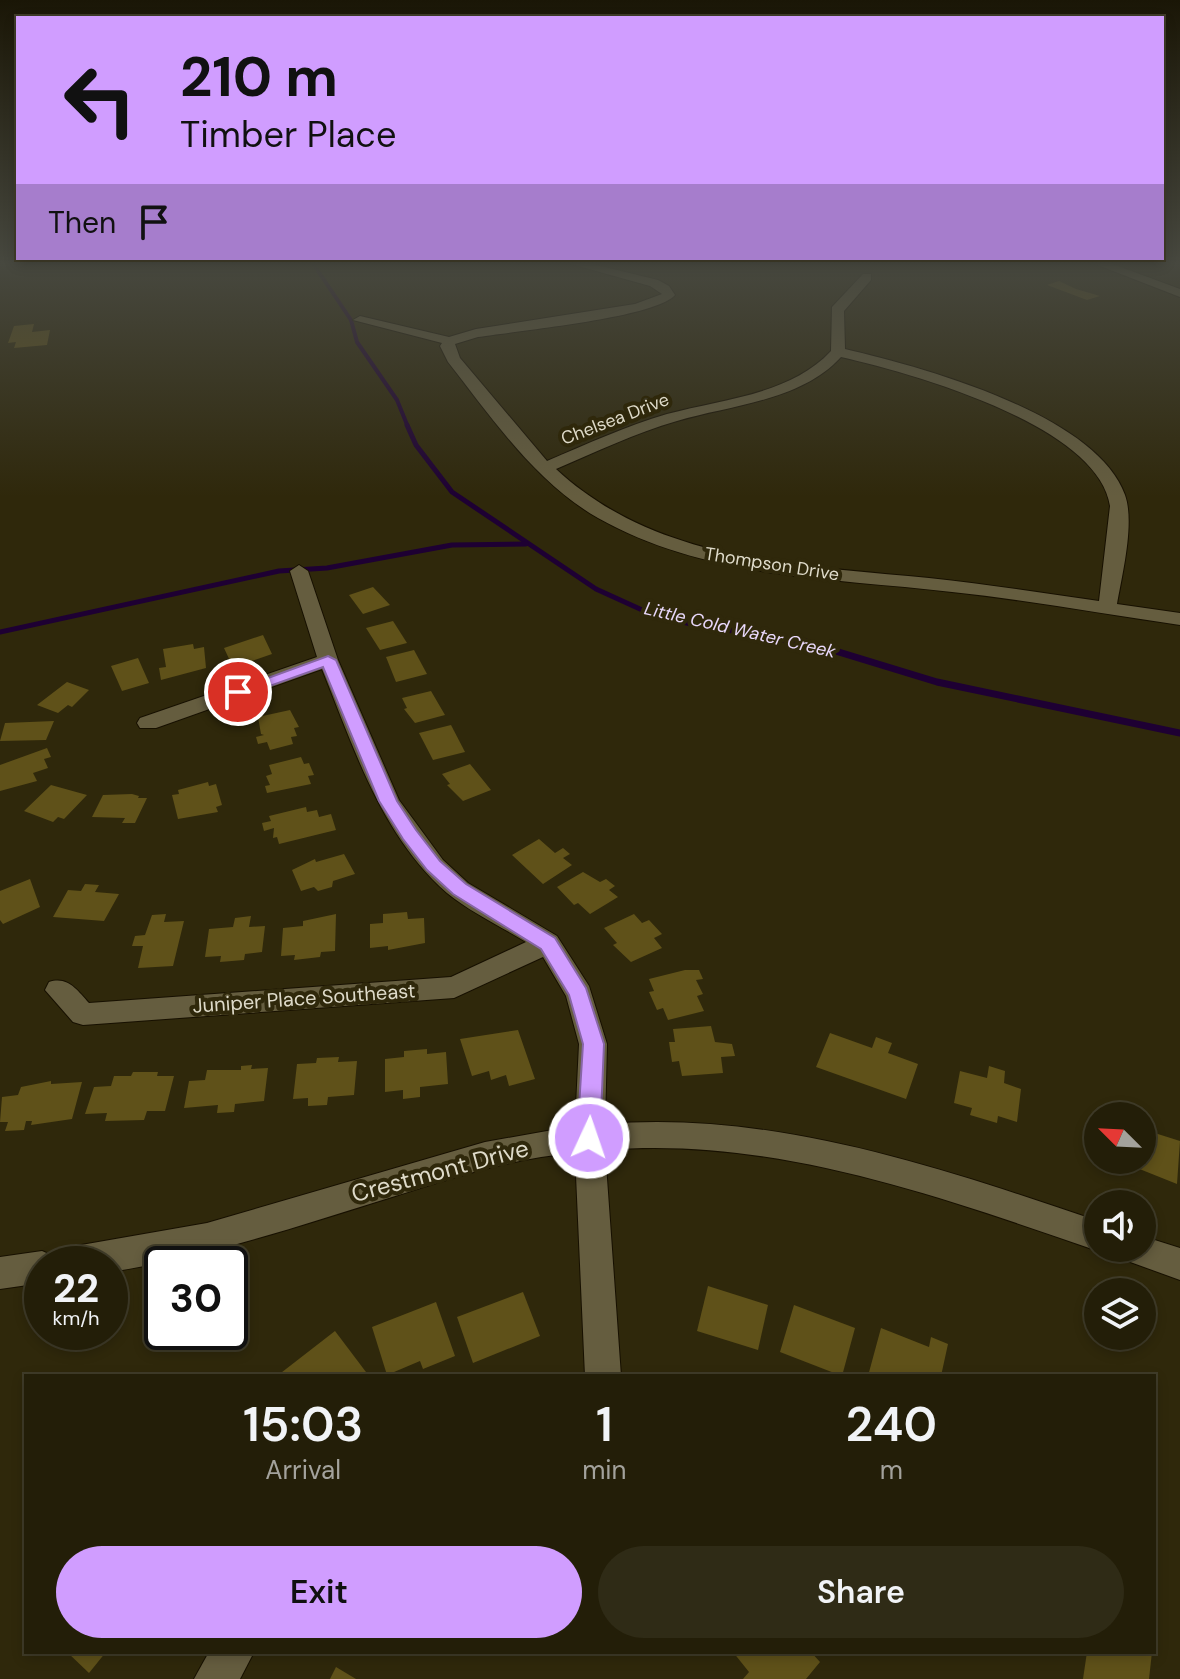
<!DOCTYPE html>
<style>
:root{--surface:#231e08;--page:#2f2b16;--text:#f1f3f6;--muted:#a3a29c;--line:#403c29;--accent:#d09dff}
body{margin:0;font-family:"DM Sans",sans-serif;background:var(--page);color:var(--text);height:100vh;display:flex;flex-direction:column;font-size:30px;white-space:nowrap}
*{box-sizing:border-box;margin:0}
p{font-size:26px;color:var(--muted)}
.icon{flex:none;width:44px;height:44px;fill:none;stroke:currentColor;stroke-width:2;stroke-linecap:round;stroke-linejoin:round}
.map{position:relative;flex:1;overflow:hidden}
.drawer{position:absolute;left:24px;top:1374px;width:1132px;height:280px;display:flex;flex-direction:column;background:var(--surface);border-radius:0px;box-shadow:0 4px 12px #0003,0 0 0 2px var(--line)}
.drawer>*{flex:none}
.banner{position:absolute;left:16px;top:16px;width:1148px;height:244px;border-radius:0px;box-shadow:0 4px 12px #0003,0 0 0 2px var(--line);background:#d09dff;color:#111;overflow:hidden}
.needle{width:52px;rotate:294deg}
.buttons{position:absolute;left:1084px;top:1102px;display:grid;gap:16px}
.buttons a{display:grid;place-items:center;width:72px;height:72px;border-radius:50%;background:var(--surface);box-shadow:0 4px 12px #0003,0 0 0 2px var(--line);font-size:40px}
.speed{position:absolute;left:24px;top:1246px;display:flex;gap:16px;font-size:40px;font-weight:700;text-align:center}
.speed>*{display:grid;place-content:center;width:104px;height:104px;border-radius:50%;background:var(--surface);box-shadow:0 4px 12px #0003,0 0 0 2px var(--line);line-height:1}
.speed small{font-size:20px;font-weight:400}
.speed .limit{border:4px solid #111;border-radius:12px;background:#fff;color:#111}
.pin{position:absolute;display:grid;place-items:center;width:68px;height:68px;color:#fff;margin:-34px;border:4px solid #fff;border-radius:50%;box-shadow:0 2px 8px #0007}
.me{position:absolute;width:88px;margin:-44px;rotate:3deg;stroke-linejoin:round;filter:drop-shadow(0 0 6px #0008)}
.turn{display:flex;align-items:center;gap:28px;height:168px;padding:0 32px;font-size:36px}
.turn .icon{width:104px;height:104px;stroke-width:2.5}
.turn b{display:block;font-size:56px;line-height:68px}
.then{display:flex;align-items:center;height:76px;padding:0 32px;background:#0003;gap:16px;font-size:30px}
.eta{display:flex;justify-content:space-evenly;align-items:center;height:136px;text-align:center}
.eta b{font-size:48px;font-weight:600;line-height:56px}
.cta{display:flex;gap:16px;margin-top:auto;padding:16px 32px}
.cta a{flex:1;height:92px;border-radius:48px;background:var(--accent);color:#111;font-size:32px;font-weight:600;line-height:92px;text-align:center}
.cta a+a{background:var(--page);color:var(--text)}
.map>svg:first-child{display:block}
</style>
<div class="map">
<svg width="1180" height="1679" viewBox="0 0 1180 1679">
<rect width="100%" height="100%" fill="#2f280b"/>
<g fill="none" stroke-linecap="round" stroke-linejoin="round">
<polyline stroke="#1e0033" stroke-width="4" points="312,262 351,320 357,342 397,400 408,427"/>
<g stroke="#1e0033" stroke-width="5">
<polyline points="407,425 416,445 452,492 596,589 651,614 695,625 764,636"/>
<polyline points="0,632 279,571 327,568 452,545 526,544"/>
</g>
<polyline stroke="#1e0033" stroke-width="7" points="751,634 806,642 937,682 1180,733"/>
</g>
<g fill="#5f5119">
<polygon points="1059,281 1076,289 1100,296 1087,300 1047,285"/>
<polygon points="34,324 32,332 50,330 47,345 14,348 16,342 8,343 14,326"/>
<polygon points="373,587 390,605 363,614 349,595"/>
<polygon points="393,621 407,643 380,650 366,628"/>
<polygon points="263,635 272,654 243,664 241,660 231,663 224,648"/>
<polygon points="193,644 194,649 204,647 206,668 161,680 159,668 166,667 163,649"/>
<polygon points="414,650 427,674 396,682 386,657"/>
<polygon points="138,658 149,683 122,691 111,666"/>
<polygon points="67,682 89,690 72,707 68,705 58,713 37,705"/>
<polygon points="431,691 445,715 415,723 404,709 407,708 402,698"/>
<polygon points="290,710 299,727 294,728 297,736 291,737 293,744 270,750 267,742 258,744 256,737 264,735 261,734 258,717"/>
<polygon points="54,721 46,740 0,741 5,723"/>
<polygon points="451,725 465,752 433,760 419,733"/>
<polygon points="47,748 51,757 44,759 48,768 33,773 37,781 0,791 0,765"/>
<polygon points="301,757 304,764 309,763 314,775 308,776 311,784 267,793 265,786 270,785 266,776 272,774 269,765"/>
<polygon points="470,764 491,790 463,801 447,785 450,784 442,774"/>
<polygon points="208,782 209,786 216,784 222,805 216,807 218,812 178,819 172,795 179,794 178,790"/>
<polygon points="51,785 87,795 64,819 58,817 53,822 24,811"/>
<polygon points="132,794 139,796 138,798 147,798 135,823 122,823 125,818 92,817 103,795"/>
<polygon points="306,807 307,812 317,810 319,817 331,814 336,830 279,844 277,837 273,838 274,828 264,831 262,823 271,821 269,816"/>
<polygon points="539,839 555,853 563,848 570,854 563,858 572,865 543,884 512,855"/>
<polygon points="344,854 355,874 333,881 332,887 318,891 314,887 301,891 292,870 315,859 316,862"/>
<polygon points="583,872 600,882 606,879 615,886 609,890 618,897 590,914 578,903 574,905 557,887"/>
<polygon points="30,879 40,907 3,924 0,920 0,891"/>
<polygon points="85,884 99,885 95,892 119,894 104,921 53,917 68,890 81,891"/>
<polygon points="407,912 408,919 424,918 425,943 388,950 388,946 370,948 370,924 383,923 383,914"/>
<polygon points="166,914 164,922 184,921 173,966 138,968 143,946 132,946 135,936 145,935 152,915"/>
<polygon points="336,914 335,951 321,952 320,957 294,960 295,955 281,956 283,928 303,926 303,921"/>
<polygon points="634,914 642,923 649,920 662,934 654,938 662,948 631,962 613,945 617,943 604,928"/>
<polygon points="251,916 249,927 265,926 262,952 245,954 244,960 220,962 221,956 205,957 209,929 233,927 235,918"/>
<polygon points="685,970 699,970 703,979 696,980 703,994 697,996 704,1011 668,1020 663,1008 657,1010 649,992 654,991 649,979"/>
<polygon points="711,1026 715,1042 732,1044 735,1056 721,1057 723,1073 682,1076 679,1061 672,1062 669,1042 675,1042 673,1029"/>
<polygon points="518,1030 535,1079 509,1086 506,1075 491,1080 489,1071 472,1076 460,1039"/>
<polygon points="830,1033 872,1048 876,1037 892,1043 888,1053 918,1064 906,1099 816,1067"/>
<polygon points="427,1049 427,1054 446,1052 448,1084 420,1087 420,1097 403,1099 403,1090 385,1092 385,1059 404,1057 404,1051"/>
<polygon points="339,1057 338,1062 357,1061 354,1095 328,1097 327,1105 308,1106 308,1098 293,1099 297,1064 316,1063 317,1058"/>
<polygon points="252,1065 251,1069 268,1068 264,1101 235,1104 234,1112 217,1113 218,1105 184,1108 189,1081 205,1080 207,1070 241,1070 241,1066"/>
<polygon points="989,1066 1005,1071 1004,1083 1021,1089 1017,1122 998,1116 997,1123 970,1115 972,1108 954,1103 960,1071 987,1078"/>
<polygon points="133,1072 158,1072 157,1076 174,1076 165,1111 147,1111 144,1120 105,1121 107,1113 85,1114 94,1087 111,1086 114,1076 131,1076"/>
<polygon points="51,1081 51,1084 82,1082 72,1119 31,1125 32,1121 26,1121 24,1130 5,1131 8,1122 0,1122 2,1097 18,1095 21,1087"/>
<polygon points="1095,1114 1098,1115 1098,1145 1090,1142"/>
<polygon points="1142,1129 1180,1141 1177,1184 1132,1166 1132,1160 1142,1160"/>
<polygon points="708,1286 768,1305 758,1350 697,1331"/>
<polygon points="523,1292 540,1336 473,1363 457,1317"/>
<polygon points="436,1302 455,1356 423,1369 420,1361 387,1375 372,1327"/>
<polygon points="794,1305 855,1328 842,1376 780,1352"/>
<polygon points="881,1328 929,1347 931,1337 948,1344 941,1376 868,1376"/>
<polygon points="335,1331 369,1376 277,1376"/>
<polygon points="67,1652 106,1652 89,1673"/>
<polygon points="733,1652 811,1652 820,1662 806,1679 743,1679 749,1672"/>
<polygon points="1087,1652 1152,1652 1149,1679 1083,1679"/>
<polygon points="336,1667 356,1679 330,1679"/>
</g>
<g fill="none" stroke-linecap="round" stroke-linejoin="round">
<g stroke="#171000" stroke-width="2">
<g id="street">
<path d="M564 262H584L658 280 669 286 675 295C655 318 515 331 478 337L455 344 460 358 547 461C587 444 626 426 667 414 722 399 790 395 831 351L832 307 863 274H871V280L844 311 845 349C922 367 1096 414 1125 495 1135 523 1122 575 1117 604L1180 613V625C1104 614 1028 600 952 592 833 578 706 579 598 518 535 482 492 418 448 362L440 346 442 343 353 320 360 316 449 337 476 329 635 304 662 294 650 286ZM841 357C911 373 1098 425 1110 506L1099 601C1042 593 986 584 929 578 799 565 657 563 556 469 596 452 635 433 677 421 731 405 801 401 841 357Z"/>
<polygon points="1090,262 1107,262 1180,289 1180,297"/>
<path d="M299 565 308 571 338 660 399 800 443 860 468 883 557 936 589 986 607 1044 605 1124C773 1110 941 1168 1098 1221V1248H1106L1098 1251C941 1197 774 1136 605 1150L621 1376H585L575 1153C511 1158 452 1178 392 1197 299 1226 207 1257 110 1272V1264H42V1283L0 1289V1257L42 1251 51 1255 64 1248 207 1223 485 1142 575 1126 579 1044 566 996 543 957 454 998 83 1025 73 1022 45 990 49 982C68 976 77 990 89 1003L451 977 526 942C500 926 470 912 447 893 381 835 354 748 322 669L156 728H140L137 723 140 718 317 657 290 571Z"/>
<polygon points="1142,1236 1180,1248 1180,1280 1122,1259 1117,1248 1142,1248"/>
<polygon points="209,1652 254,1652 240,1679 194,1679"/>
</g>
</g>
<use href="#street" fill="#655d3f" fill-rule="evenodd"/>
</g>
<linearGradient id="sky" x2="0" y2="1"><stop stop-color="#1a1606"/><stop offset="0.53" stop-color="#47483f"/><stop offset="1" stop-color="#47483f" stop-opacity="0"/></linearGradient>
<rect width="1180" height="497" fill="url(#sky)"/>
<polygon fill="#d09dff" stroke="#8766a6" stroke-width="2" points="328,656 336,660 397,801 416,830 440,861 466,884 555,938 586,988 604,1044 600,1138 597,1145 589,1148 581,1145 577,1138 583,1044 569,995 541,949 453,894 427,870 403,839 379,801 323,667 244,695 233,695 230,692"/>
<g text-anchor="middle" stroke-width="8" stroke-linejoin="round" paint-order="stroke">
<g font-size="18" fill="#dedac9" stroke="#2f280b">
<text transform="translate(615 419) rotate(-21)" y="6">Chelsea Drive</text>
<text transform="translate(772 564) rotate(9)" y="6">Thompson Drive</text>
</g>
<g font-size="18" font-style="italic" fill="#e9d8fb" stroke="#2f280b">
<text transform="translate(740 630) rotate(13)" y="6">Little Cold Water Creek</text>
</g>
<g font-size="20" fill="#dedac9" stroke="#2f280b">
<text transform="translate(304 998) rotate(-4)" y="7">Juniper Place Southeast</text>
</g>
<g font-size="24" fill="#dedac9" stroke="#2f280b">
<text transform="translate(440 1171) rotate(-15)" y="8">Crestmont Drive</text>
</g>
</g>
</svg>
<div class="buttons">
<a><svg class="needle" viewBox="-14 -14 28 28"><path d="M0-13l5 13h-10z" fill="#e53935"/><path d="M0 13l5-13h-10z" fill="#a3a29c"/></svg></a>
<a><svg class="icon" aria-label="sound" viewBox="0 0 24 24"><path d="M4 9h4l5-4v14l-5-4H4zM17 9q2 3 0 6"/></svg></a>
<a><svg class="icon" aria-label="layers" viewBox="0 0 24 24"><path d="M12 4l9 5-9 5-9-5zM3 14l9 5 9-5"/></svg></a>
</div>
<div class="speed"><div>22<small>km/h</small></div><div class="limit">30</div></div>
<div class="pin" style="left:238px;top:692px;background:#d93025"><svg class="icon" aria-label="arrive" viewBox="0 0 24 24"><path d="M6 21V4h12l-3 4 3 4H6"/></svg></div>
<svg class="me" style="left:589px;top:1138px" viewBox="-20 -20 40 40"><circle r="17" fill="#d09dff" stroke="#fff" stroke-width="3"/><path d="M0-11L8 9 0 5-8 9z" fill="#fff"/></svg>
<div class="banner">
<div class="turn"><svg class="icon" aria-label="left" viewBox="0 0 24 24"><path d="M17 20v-9H6M10 6l-5 5 5 5"/></svg><div><b>210 m</b>Timber Place</div></div>
<div class="then">Then<svg class="icon" aria-label="arrive" viewBox="0 0 24 24"><path d="M6 21V4h12l-3 4 3 4H6"/></svg></div>
</div>
<section class="drawer">
<div class="eta">
<div><b>15:03</b><p>Arrival</p></div>
<div><b>1</b><p>min</p></div>
<div><b>240</b><p>m</p></div>
</div>
<div class="cta"><a>Exit</a><a>Share</a></div>
</section>
</div>
